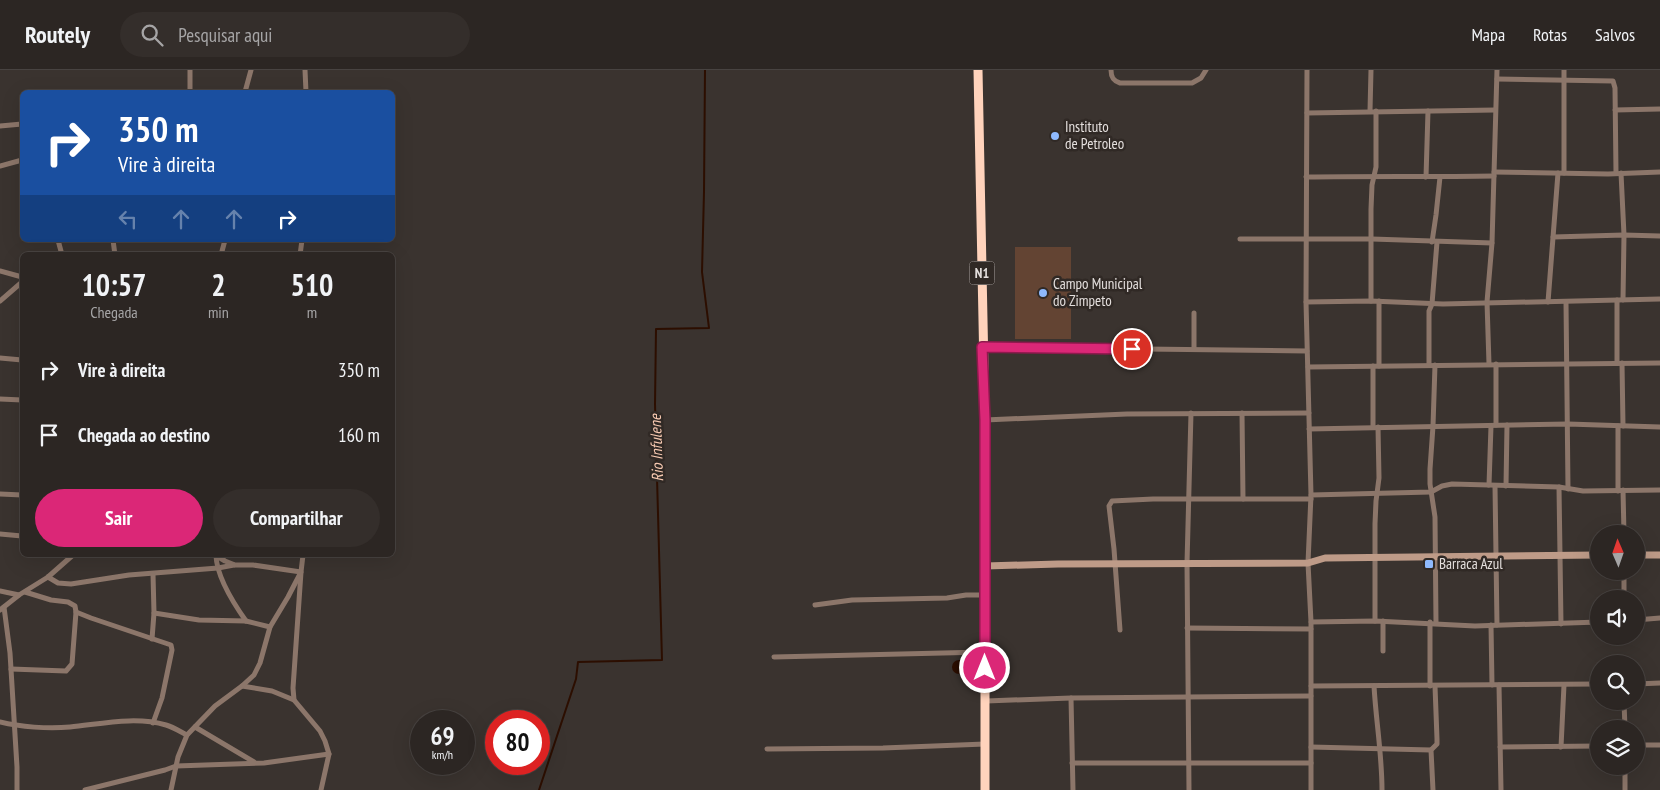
<!DOCTYPE html>
<html lang="pt">
<meta charset="utf-8">
<style>
:root{--surface:#2c2623;--page:#342e2b;--text:#f1f3f6;--muted:#a6a5a6;--line:#484341;--accent:#db2777}
body{margin:0;font-family:"PT Sans Narrow",sans-serif;background:var(--page);color:var(--text);height:100vh;display:flex;flex-direction:column;font-size:19px;white-space:nowrap}
*{box-sizing:border-box;margin:0}
p{font-size:16px;color:var(--muted)}
.icon{flex:none;width:28px;height:28px;fill:none;stroke:currentColor;stroke-width:2;stroke-linecap:round;stroke-linejoin:round}
.map{position:relative;flex:1;overflow:hidden}
.sheet{position:absolute;left:20px;top:182px;width:375px;height:305px;display:flex;flex-direction:column;background:var(--surface);border-radius:8px;box-shadow:0 5px 20px #0002,0 0 0 1px var(--line)}
.sheet>*{flex:none}
.guide{position:absolute;left:20px;top:20px;width:375px;height:152px;border-radius:8px;box-shadow:0 5px 20px #0002,0 0 0 1px var(--line);background:#1a4fa0;color:#fff;overflow:hidden}
.needle{width:32px;rotate:358deg}
.fabs{position:absolute;left:1590px;top:455px;display:grid;gap:10px}
.fabs a{display:grid;place-items:center;width:55px;height:55px;border-radius:50%;background:var(--surface);box-shadow:0 5px 20px #0002,0 0 0 1px var(--line);font-size:25px}
.speed{position:absolute;left:410px;top:640px;display:flex;gap:10px;font-size:25px;font-weight:700;text-align:center}
.speed>*{display:grid;place-content:center;width:65px;height:65px;border-radius:50%;background:var(--surface);box-shadow:0 5px 20px #0002,0 0 0 1px var(--line);line-height:1}
.speed small{font-size:12px;font-weight:400}
.speed .limit{border:8px solid #d22;background:#fff;color:#111}
.pin{position:absolute;display:grid;place-items:center;width:42px;height:42px;color:#fff;margin:-21px;border:2px solid #fff;border-radius:50%;box-shadow:0 1px 5px #0007}
.me{position:absolute;width:55px;margin:-28px;rotate:0deg;stroke-linejoin:round;filter:drop-shadow(0 0 4px #0008)}
.turn{display:flex;align-items:center;gap:18px;height:105px;padding:0 15px;font-size:22px}
.turn .icon{width:65px;height:65px;stroke-width:2.5}
.turn b{display:block;font-size:35px;line-height:42px}
.lanes{display:flex;align-items:center;height:48px;padding:0 15px;background:#0003;justify-content:center;gap:25px;direction:ltr}
.lanes .off{opacity:.35}
.eta{display:flex;justify-content:space-evenly;align-items:center;height:85px;text-align:center}
.eta b{font-size:30px;font-weight:700;line-height:35px}
.action{display:flex;gap:10px;margin-top:auto;padding:10px 15px}
.action a{flex:1;height:58px;border-radius:30px;background:var(--accent);color:#fff;font-size:20px;font-weight:700;line-height:58px;text-align:center}
.action a+a{background:var(--page);color:var(--text)}
ul{padding:0;list-style:none}
li{display:flex;align-items:center;gap:15px;height:65px;padding:0 15px}
li div{flex:1}
li b{display:block;font-size:19px}
li em{font-style:normal}
header{display:flex;align-items:center;gap:30px;box-sizing:border-box;height:70px;padding:0 25px;background:var(--surface);border-bottom:1px solid var(--line)}
header strong{font-size:24px}
nav{display:flex;gap:28px;margin-inline-start:auto;font-size:18px}
.search{width:350px;height:45px;background:var(--page);display:flex;align-items:center;gap:12px;box-sizing:border-box;padding:0 18px;border-radius:28px;color:var(--muted);font-size:19px}
.map>svg:first-child{display:block}
</style>
<header>
<strong>Routely</strong>
<div class="search"><svg class="icon" aria-label="search" viewBox="0 0 24 24"><circle cx="10" cy="10" r="6"/><path d="M15 15l6 6"/></svg>Pesquisar aqui</div>
<nav><a>Mapa</a><a>Rotas</a><a>Salvos</a></nav>
</header>
<div class="map">
<svg width="1660" height="720" viewBox="0 0 1660 720">
<rect width="100%" height="100%" fill="#3a332f"/>
<rect fill="#634433" x="1015" y="177" width="56" height="92"/>
<circle fill="#2c0e00" cx="959" cy="597" r="7"/>
<g fill="none" stroke-linecap="round" stroke-linejoin="round">
<polyline stroke="#2c0e00" stroke-width="2" points="539,720 576,609 578,592 662,590 655,334 656,259 709,258 702,202 704,122 705,0"/>
<g stroke="#8c766a" stroke-width="5">
<polyline points="190,0 190,22"/>
<polyline points="305,0 306,22"/>
<path d="M1111 0C1111 7 1113 11 1120 13H1192L1201 8 1206 0"/>
<polyline points="1307,0 1306,232 1311,425 1308,493 1311,552 1311,720"/>
<polyline points="1564,0 1564,103"/>
<polyline points="1497,9 1613,11 1615,18 1616,103"/>
<polyline points="245,22 251,0"/>
<polyline points="1615,40 1660,39"/>
<polyline points="1370,41 1371,0"/>
<polyline points="1307,43 1495,40"/>
<polyline points="0,56 22,54"/>
<polyline points="0,96 22,90"/>
<polyline points="1494,102 1608,104 1660,102"/>
<polyline points="1621,103 1624,165 1623,230"/>
<path d="M1306 107C1369 106 1431 107 1494 106"/>
<polyline points="1426,107 1428,41"/>
<polyline points="1553,167 1624,165 1660,166"/>
<polyline points="1240,169 1372,169 1492,173"/>
<polyline points="58,170 62,185"/>
<polyline points="113,170 115,185"/>
<polyline points="1432,172 1436,145 1440,107"/>
<polyline points="221,185 225,170"/>
<polyline points="300,185 302,170"/>
<polyline points="0,201 22,207"/>
<polyline points="0,231 22,212"/>
<polyline points="1371,231 1371,139 1372,115 1376,97 1376,41"/>
<polyline points="1379,231 1379,296"/>
<polyline points="1306,232 1371,231 1443,234 1660,229"/>
<polyline points="1548,232 1558,103"/>
<polyline points="1566,232 1568,419"/>
<polyline points="1194,243 1194,279"/>
<polyline points="983,277 1307,281"/>
<polyline points="0,288 22,290"/>
<polyline points="1617,293 1617,230"/>
<polyline points="1622,293 1623,356"/>
<polyline points="1489,294 1487,232 1492,173 1497,0"/>
<polyline points="1429,295 1429,241 1432,234 1437,172"/>
<polyline points="1435,295 1433,356 1430,399 1430,414 1435,447 1436,553"/>
<polyline points="1373,296 1373,357"/>
<polyline points="1308,297 1660,293"/>
<polyline points="0,329 22,330"/>
<polyline points="1242,343 1243,429"/>
<polyline points="985,350 1127,344 1309,343"/>
<polyline points="1496,355 1496,294"/>
<polyline points="1618,356 1618,421"/>
<polyline points="1309,359 1568,354 1660,357"/>
<polyline points="1489,415 1491,356"/>
<polyline points="1495,416 1497,555"/>
<polyline points="1506,416 1507,355"/>
<polyline points="1559,417 1561,554"/>
<polyline points="1623,420 1624,464"/>
<polyline points="0,424 22,425"/>
<polyline points="1311,425 1431,422 1442,416 1452,414 1559,417 1583,421 1660,420"/>
<polyline points="0,464 22,466"/>
<polyline points="215,485 225,491 235,495 253,495 301,502 293,618 294,630"/>
<path d="M216 486C217 507 234 534 246 551"/>
<polyline points="48,507 58,513 71,514 129,505 218,498 234,495"/>
<polyline points="0,521 19,525"/>
<polyline points="1624,529 1624,501"/>
<polyline points="815,535 852,530 947,528 966,525 985,525"/>
<polyline points="4,537 10,583 17,697 17,720"/>
<polyline points="0,540 19,525 48,507 73,485"/>
<polyline points="76,542 91,548 171,575 172,580 162,628 153,653"/>
<polyline points="154,543 199,550 246,551 270,557"/>
<polyline points="1636,550 1660,548"/>
<polyline points="1375,551 1375,454 1376,431 1379,408 1378,357"/>
<polyline points="1311,552 1375,551 1475,556 1599,552"/>
<polyline points="1491,555 1492,615"/>
<polyline points="1187,558 1311,559"/>
<polyline points="1120,560 1114,479 1109,436 1112,431 1153,429 1311,429"/>
<polyline points="152,569 154,543 153,504"/>
<polyline points="1383,581 1383,551"/>
<polyline points="774,587 985,582"/>
<polyline points="11,599 66,601 72,594 76,542 75,536 68,532 51,530 25,522"/>
<polyline points="1636,614 1660,613"/>
<polyline points="1499,615 1501,720"/>
<polyline points="242,616 272,621 294,630 320,661 325,671 329,684 321,720"/>
<polyline points="1311,616 1599,614"/>
<path d="M1374 616C1376 651 1382 685 1382 720"/>
<polyline points="1430,616 1430,552"/>
<polyline points="1071,628 1073,720"/>
<polyline points="986,631 1071,628 1311,626"/>
<polyline points="1624,631 1625,659"/>
<path d="M0 652C20 657 48 659 70 657 101 654 135 646 166 655 173 657 181 662 187 665"/>
<polyline points="195,657 254,692"/>
<polyline points="1636,675 1660,675"/>
<polyline points="1311,677 1431,680"/>
<polyline points="1500,677 1599,676"/>
<polyline points="1561,677 1564,615"/>
<polyline points="767,679 883,678 985,674"/>
<polyline points="1072,693 1311,693"/>
<polyline points="1625,696 1625,720"/>
<polyline points="85,720 165,700 176,696 264,693 329,684"/>
<polyline points="171,720 178,687 187,665 215,636 242,616 254,605 260,593 270,557 288,527 301,502 303,485"/>
<polyline points="1189,720 1187,493 1191,343"/>
<polyline points="1433,720 1431,680 1437,674 1437,669 1435,616"/>
</g>
<g stroke="#be9b88" stroke-width="7">
<polyline points="1636,485 1660,485"/>
<polyline points="985,496 1058,494 1308,493 1325,488 1599,485"/>
</g>
<polyline stroke="#ffd3bc" stroke-width="9" points="978,0 985,350 985,720"/>
</g>
<g fill="none" stroke-linecap="round" stroke-linejoin="round">
<g stroke="#8e194d" stroke-width="12">
<polyline id="route" points="985,598 985,350 982,277 1132,279"/>
</g>
<use href="#route" stroke="#db2777" stroke-width="9"/>
</g>
<g fill="#8eb9fd" stroke="#302925" stroke-width="2">
<circle cx="1055" cy="66" r="5"/>
<circle cx="1043" cy="223" r="5"/>
<rect x="1424" y="489" width="10" height="10" rx="2.5"/>
</g>
<g text-anchor="middle" stroke-width="5" stroke-linejoin="round" paint-order="stroke">
<rect fill="#302925" stroke="#aea8a6" stroke-width="1" x="969.5" y="191.5" width="25" height="23" rx="4"/>
<g font-size="14" font-weight="bold" fill="#e4dfdd">
<text x="982" y="208">N1</text>
</g>
<g font-size="15" fill="#e4dfdd" stroke="#302925" text-anchor="start">
<text x="1065" y="62">Instituto<tspan x="1065" dy="17">de Petroleo</tspan></text>
<text x="1053" y="219">Campo Municipal<tspan x="1053" dy="17">do Zimpeto</tspan></text>
<text x="1439" y="499">Barraca Azul</text>
</g>
<g font-size="16" font-style="italic" fill="#f7c9b1" stroke="#302925">
<text transform="translate(656 378) rotate(-92)" y="6">Rio Infulene</text>
</g>
</g>
</svg>
<div class="fabs">
<a><svg class="needle" viewBox="-14 -14 28 28"><path d="M0-13l5 13h-10z" fill="#e53935"/><path d="M0 13l5-13h-10z" fill="#a6a5a6"/></svg></a>
<a><svg class="icon" aria-label="sound" viewBox="0 0 24 24"><path d="M4 9h4l5-4v14l-5-4H4zM17 9q2 3 0 6"/></svg></a>
<a><svg class="icon" aria-label="search" viewBox="0 0 24 24"><circle cx="10" cy="10" r="6"/><path d="M15 15l6 6"/></svg></a>
<a><svg class="icon" aria-label="layers" viewBox="0 0 24 24"><path d="M12 4l9 5-9 5-9-5zM3 14l9 5 9-5"/></svg></a>
</div>
<div class="speed"><div>69<small>km/h</small></div><div class="limit">80</div></div>
<div class="pin" style="left:1132px;top:279px;background:#d93025"><svg class="icon" aria-label="arrive" viewBox="0 0 24 24"><path d="M6 21V4h12l-3 4 3 4H6"/></svg></div>
<svg class="me" style="left:985px;top:598px" viewBox="-20 -20 40 40"><circle r="17" fill="#db2777" stroke="#fff" stroke-width="3"/><path d="M0-11L8 9 0 5-8 9z" fill="#fff"/></svg>
<div class="guide">
<div class="turn"><svg class="icon" aria-label="right" viewBox="0 0 24 24"><path d="M7 20v-9h11M14 6l5 5-5 5"/></svg><div><b>350 m</b>Vire à direita</div></div>
<div class="lanes"><svg class="icon off" aria-label="left" viewBox="0 0 24 24"><path d="M17 20v-9H6M10 6l-5 5 5 5"/></svg><svg class="icon off" aria-label="ahead" viewBox="0 0 24 24"><path d="M12 20V5M6 11l6-6 6 6"/></svg><svg class="icon off" aria-label="ahead" viewBox="0 0 24 24"><path d="M12 20V5M6 11l6-6 6 6"/></svg><svg class="icon" aria-label="right" viewBox="0 0 24 24"><path d="M7 20v-9h11M14 6l5 5-5 5"/></svg></div>
</div>
<section class="sheet">
<div class="eta">
<div><b>10:57</b><p>Chegada</p></div>
<div><b>2</b><p>min</p></div>
<div><b>510</b><p>m</p></div>
</div>
<ul>
<li><svg class="icon" aria-label="right" viewBox="0 0 24 24"><path d="M7 20v-9h11M14 6l5 5-5 5"/></svg><div><b>Vire à direita</b></div><em>350 m</em></li>
<li><svg class="icon" aria-label="arrive" viewBox="0 0 24 24"><path d="M6 21V4h12l-3 4 3 4H6"/></svg><div><b>Chegada ao destino</b></div><em>160 m</em></li>
</ul>
<div class="action"><a>Sair</a><a>Compartilhar</a></div>
</section>
</div>
